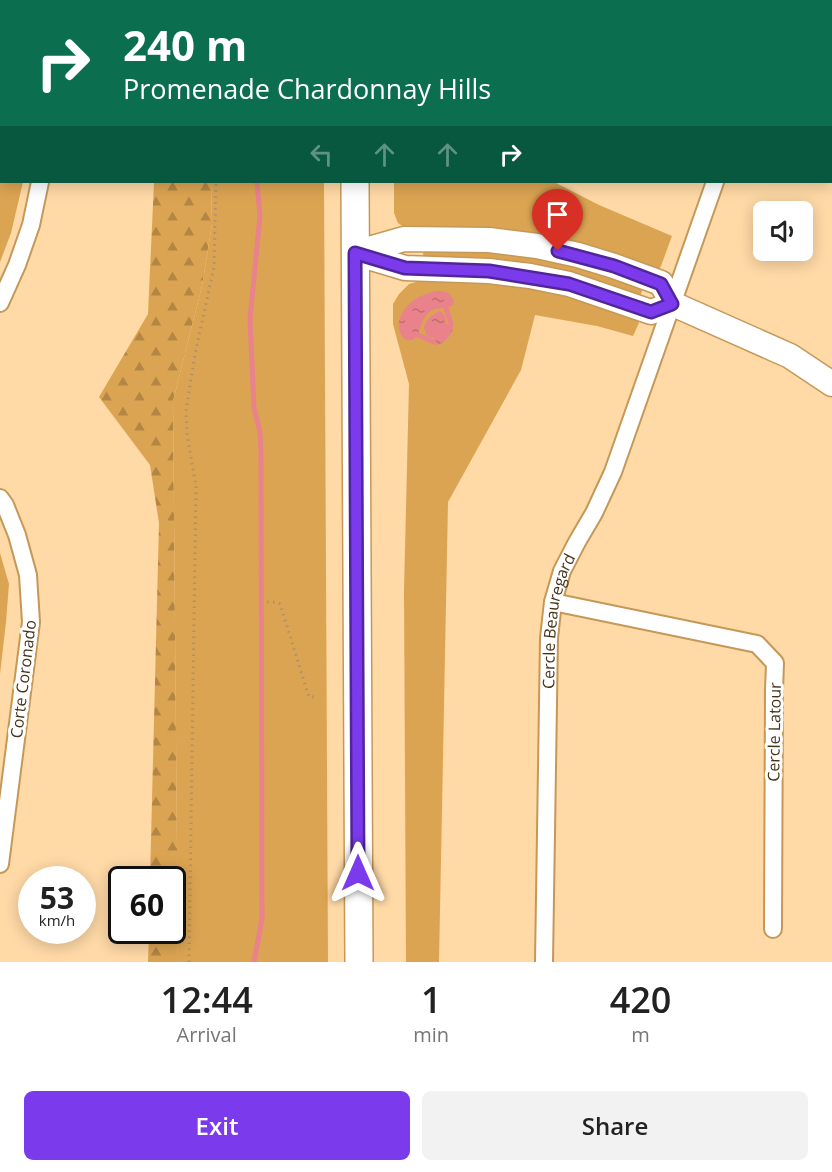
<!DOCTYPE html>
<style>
:root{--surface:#fff;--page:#f2f2f2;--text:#222;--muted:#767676;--accent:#7c3aed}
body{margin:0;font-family:"Open Sans",sans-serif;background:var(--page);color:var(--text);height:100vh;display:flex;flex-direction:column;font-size:22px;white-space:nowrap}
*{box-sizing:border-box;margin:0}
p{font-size:20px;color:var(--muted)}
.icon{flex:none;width:33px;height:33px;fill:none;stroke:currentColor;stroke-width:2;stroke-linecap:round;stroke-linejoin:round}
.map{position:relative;height:962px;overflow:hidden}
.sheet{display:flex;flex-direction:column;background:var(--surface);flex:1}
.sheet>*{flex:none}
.hud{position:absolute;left:0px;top:0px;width:832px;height:183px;box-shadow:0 3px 15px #0003;background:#0b6e4f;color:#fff;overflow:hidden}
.controls{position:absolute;left:753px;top:201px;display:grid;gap:12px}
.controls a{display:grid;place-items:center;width:60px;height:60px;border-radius:9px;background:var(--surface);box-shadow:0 3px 15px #0003;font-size:30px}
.speed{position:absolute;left:18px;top:866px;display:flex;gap:12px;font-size:30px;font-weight:700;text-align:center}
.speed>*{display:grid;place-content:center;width:78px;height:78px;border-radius:50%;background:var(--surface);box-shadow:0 3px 15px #0003;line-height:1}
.speed small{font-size:15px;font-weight:400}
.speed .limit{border:3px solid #111;border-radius:9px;background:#fff;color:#111}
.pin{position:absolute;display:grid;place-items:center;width:51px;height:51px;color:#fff;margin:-62px -26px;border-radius:50% 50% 50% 0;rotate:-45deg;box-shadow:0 0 6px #0007}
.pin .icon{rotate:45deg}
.me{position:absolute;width:66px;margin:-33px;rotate:0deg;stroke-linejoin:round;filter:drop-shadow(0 0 4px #0008)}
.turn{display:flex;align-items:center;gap:21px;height:126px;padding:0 24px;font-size:27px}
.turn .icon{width:78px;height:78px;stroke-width:2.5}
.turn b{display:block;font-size:42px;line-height:51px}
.lanes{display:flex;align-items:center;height:57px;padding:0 24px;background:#0003;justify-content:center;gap:30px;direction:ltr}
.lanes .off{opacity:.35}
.eta{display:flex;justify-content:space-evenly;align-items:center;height:102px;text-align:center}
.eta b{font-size:36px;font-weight:600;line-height:42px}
.button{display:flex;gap:12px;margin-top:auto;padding:12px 24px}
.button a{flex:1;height:69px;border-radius:9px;background:var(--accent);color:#fff;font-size:24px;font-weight:600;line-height:69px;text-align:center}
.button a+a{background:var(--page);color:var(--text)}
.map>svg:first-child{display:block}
</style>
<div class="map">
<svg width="832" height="962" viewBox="0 0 832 962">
<defs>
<pattern id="forest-firs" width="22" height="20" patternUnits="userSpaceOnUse" patternTransform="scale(1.5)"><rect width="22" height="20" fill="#dba452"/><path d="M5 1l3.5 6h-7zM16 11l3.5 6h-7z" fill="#b38643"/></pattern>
<pattern id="water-ripples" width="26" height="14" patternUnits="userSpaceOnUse" patternTransform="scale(1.5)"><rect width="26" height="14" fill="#ea828b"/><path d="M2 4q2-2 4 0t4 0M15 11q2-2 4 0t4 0" fill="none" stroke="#bf6b71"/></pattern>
</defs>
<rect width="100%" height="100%" fill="#ffd9a6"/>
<polygon fill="url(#forest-firs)" points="154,182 211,182 212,224 202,286 173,401 178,962 148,962 149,930 172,930 172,879 150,879 159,523 150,465 99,397 148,314"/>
<g fill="#dba452">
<polygon points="0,0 24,0 24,1 2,2 2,182 23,182 11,233 0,262"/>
<polygon points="211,182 324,182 328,962 178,962 173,401 202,286 212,224"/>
<polygon points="394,182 554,182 599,205 672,236 661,266 656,273 411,232 398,223 394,213"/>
<path d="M425 249 526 253 574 264 642 289C642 293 641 295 637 296L424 258 423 254Z"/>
<path d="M416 282C453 282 490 282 526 288 561 293 595 306 628 316L637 320 639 323 633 336 597 326 535 315 521 370 448 502 439 962H406L404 590 409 384 393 324V304L399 294 409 284Z"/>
<polygon points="0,553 9,584 6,622 0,674"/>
</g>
<g fill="url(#water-ripples)">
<path d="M437 291C447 291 450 293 454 301L453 305C444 310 435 306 427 314 421 321 419 336 414 339 404 345 397 331 399 322 400 317 404 309 408 305 416 297 427 293 437 291Z"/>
<path d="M440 311 444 314 447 325 451 324 453 325C454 334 444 344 436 345L434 342V338L427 336 424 328C426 319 431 315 440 311Z"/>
</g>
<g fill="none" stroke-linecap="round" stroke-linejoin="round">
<g stroke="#ea828b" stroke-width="5">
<polyline points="254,0 254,2"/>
<polyline points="446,308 451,324"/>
<polyline points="418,335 434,342"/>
<polyline points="254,962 262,919 261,452 260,432 254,408 250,319 260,216 257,182"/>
</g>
<g stroke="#c59858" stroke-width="20">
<g id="street">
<polyline points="43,0 43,2"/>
<polyline points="523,2 524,0"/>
<polyline points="778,2 778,0"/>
<polyline points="0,303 17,265 31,225 40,182"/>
<polyline points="0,498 5,505 17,535 28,575 31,622 0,864"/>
<polyline points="553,602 757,644 775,663 774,690 773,929"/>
<path id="s1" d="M544 962 549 638 553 602 562 571 577 542 594 513 613 472 715 182"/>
</g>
</g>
<g stroke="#c59858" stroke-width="27">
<g id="secondary">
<polyline points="355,253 404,239 489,240 537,246 578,255 614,266 661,283 673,304 790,356 832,384"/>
<polyline points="355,253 405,268 489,271 530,276 569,284 651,312 673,304"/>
</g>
</g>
<g stroke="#c59858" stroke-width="30">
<g id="primary">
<polyline points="353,0 353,2"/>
<polyline points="355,182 359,962"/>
</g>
</g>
<g stroke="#af9169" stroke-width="3" stroke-dasharray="1.5 4.5" stroke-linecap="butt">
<polyline points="215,0 215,2"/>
<polyline points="267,602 276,602 280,604 309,697 317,697"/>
<polyline points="189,962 196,486 187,434 186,411 195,354 214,267 216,182"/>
</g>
<use href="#street" stroke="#fff" stroke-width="16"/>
<use href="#secondary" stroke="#fff" stroke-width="24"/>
<use href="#primary" stroke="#fff" stroke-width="27"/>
</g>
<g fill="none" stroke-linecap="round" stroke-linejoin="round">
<g stroke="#51269a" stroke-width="15">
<polyline id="route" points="358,873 355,253 405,268 489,271 569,284 651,312 672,304 661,284 614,266 558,251"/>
</g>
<use href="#route" stroke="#7c3aed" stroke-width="10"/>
</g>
<g text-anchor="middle" stroke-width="6" stroke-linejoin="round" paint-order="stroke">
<g font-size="16" fill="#463419" stroke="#fff">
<text dy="6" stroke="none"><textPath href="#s1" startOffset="342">Cercle Beauregard</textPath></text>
<text transform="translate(23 679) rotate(-83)" y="6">Corte Coronado</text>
<text transform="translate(774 732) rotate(-89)" y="6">Cercle Latour</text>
</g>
</g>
</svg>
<div class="controls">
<a><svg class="icon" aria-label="sound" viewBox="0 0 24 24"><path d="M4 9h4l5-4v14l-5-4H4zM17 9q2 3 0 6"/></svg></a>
</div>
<div class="speed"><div>53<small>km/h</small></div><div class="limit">60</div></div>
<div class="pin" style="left:558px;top:251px;background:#d93025"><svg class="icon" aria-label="arrive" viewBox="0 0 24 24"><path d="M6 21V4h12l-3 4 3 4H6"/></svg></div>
<svg class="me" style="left:358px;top:873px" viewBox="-20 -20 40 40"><path d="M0-17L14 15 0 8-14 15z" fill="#7c3aed" stroke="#fff" stroke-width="4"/></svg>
<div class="hud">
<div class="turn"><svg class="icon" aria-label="right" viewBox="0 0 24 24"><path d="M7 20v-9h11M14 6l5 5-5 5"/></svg><div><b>240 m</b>Promenade Chardonnay Hills</div></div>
<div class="lanes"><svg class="icon off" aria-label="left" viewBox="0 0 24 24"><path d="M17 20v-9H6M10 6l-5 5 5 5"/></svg><svg class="icon off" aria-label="ahead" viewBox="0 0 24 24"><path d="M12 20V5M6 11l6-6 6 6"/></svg><svg class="icon off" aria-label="ahead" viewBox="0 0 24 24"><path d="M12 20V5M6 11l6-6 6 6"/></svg><svg class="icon" aria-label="right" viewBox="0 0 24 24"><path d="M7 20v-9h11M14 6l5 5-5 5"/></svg></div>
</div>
</div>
<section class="sheet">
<div class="eta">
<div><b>12:44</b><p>Arrival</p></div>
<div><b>1</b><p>min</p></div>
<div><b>420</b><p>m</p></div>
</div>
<div class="button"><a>Exit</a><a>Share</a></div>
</section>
